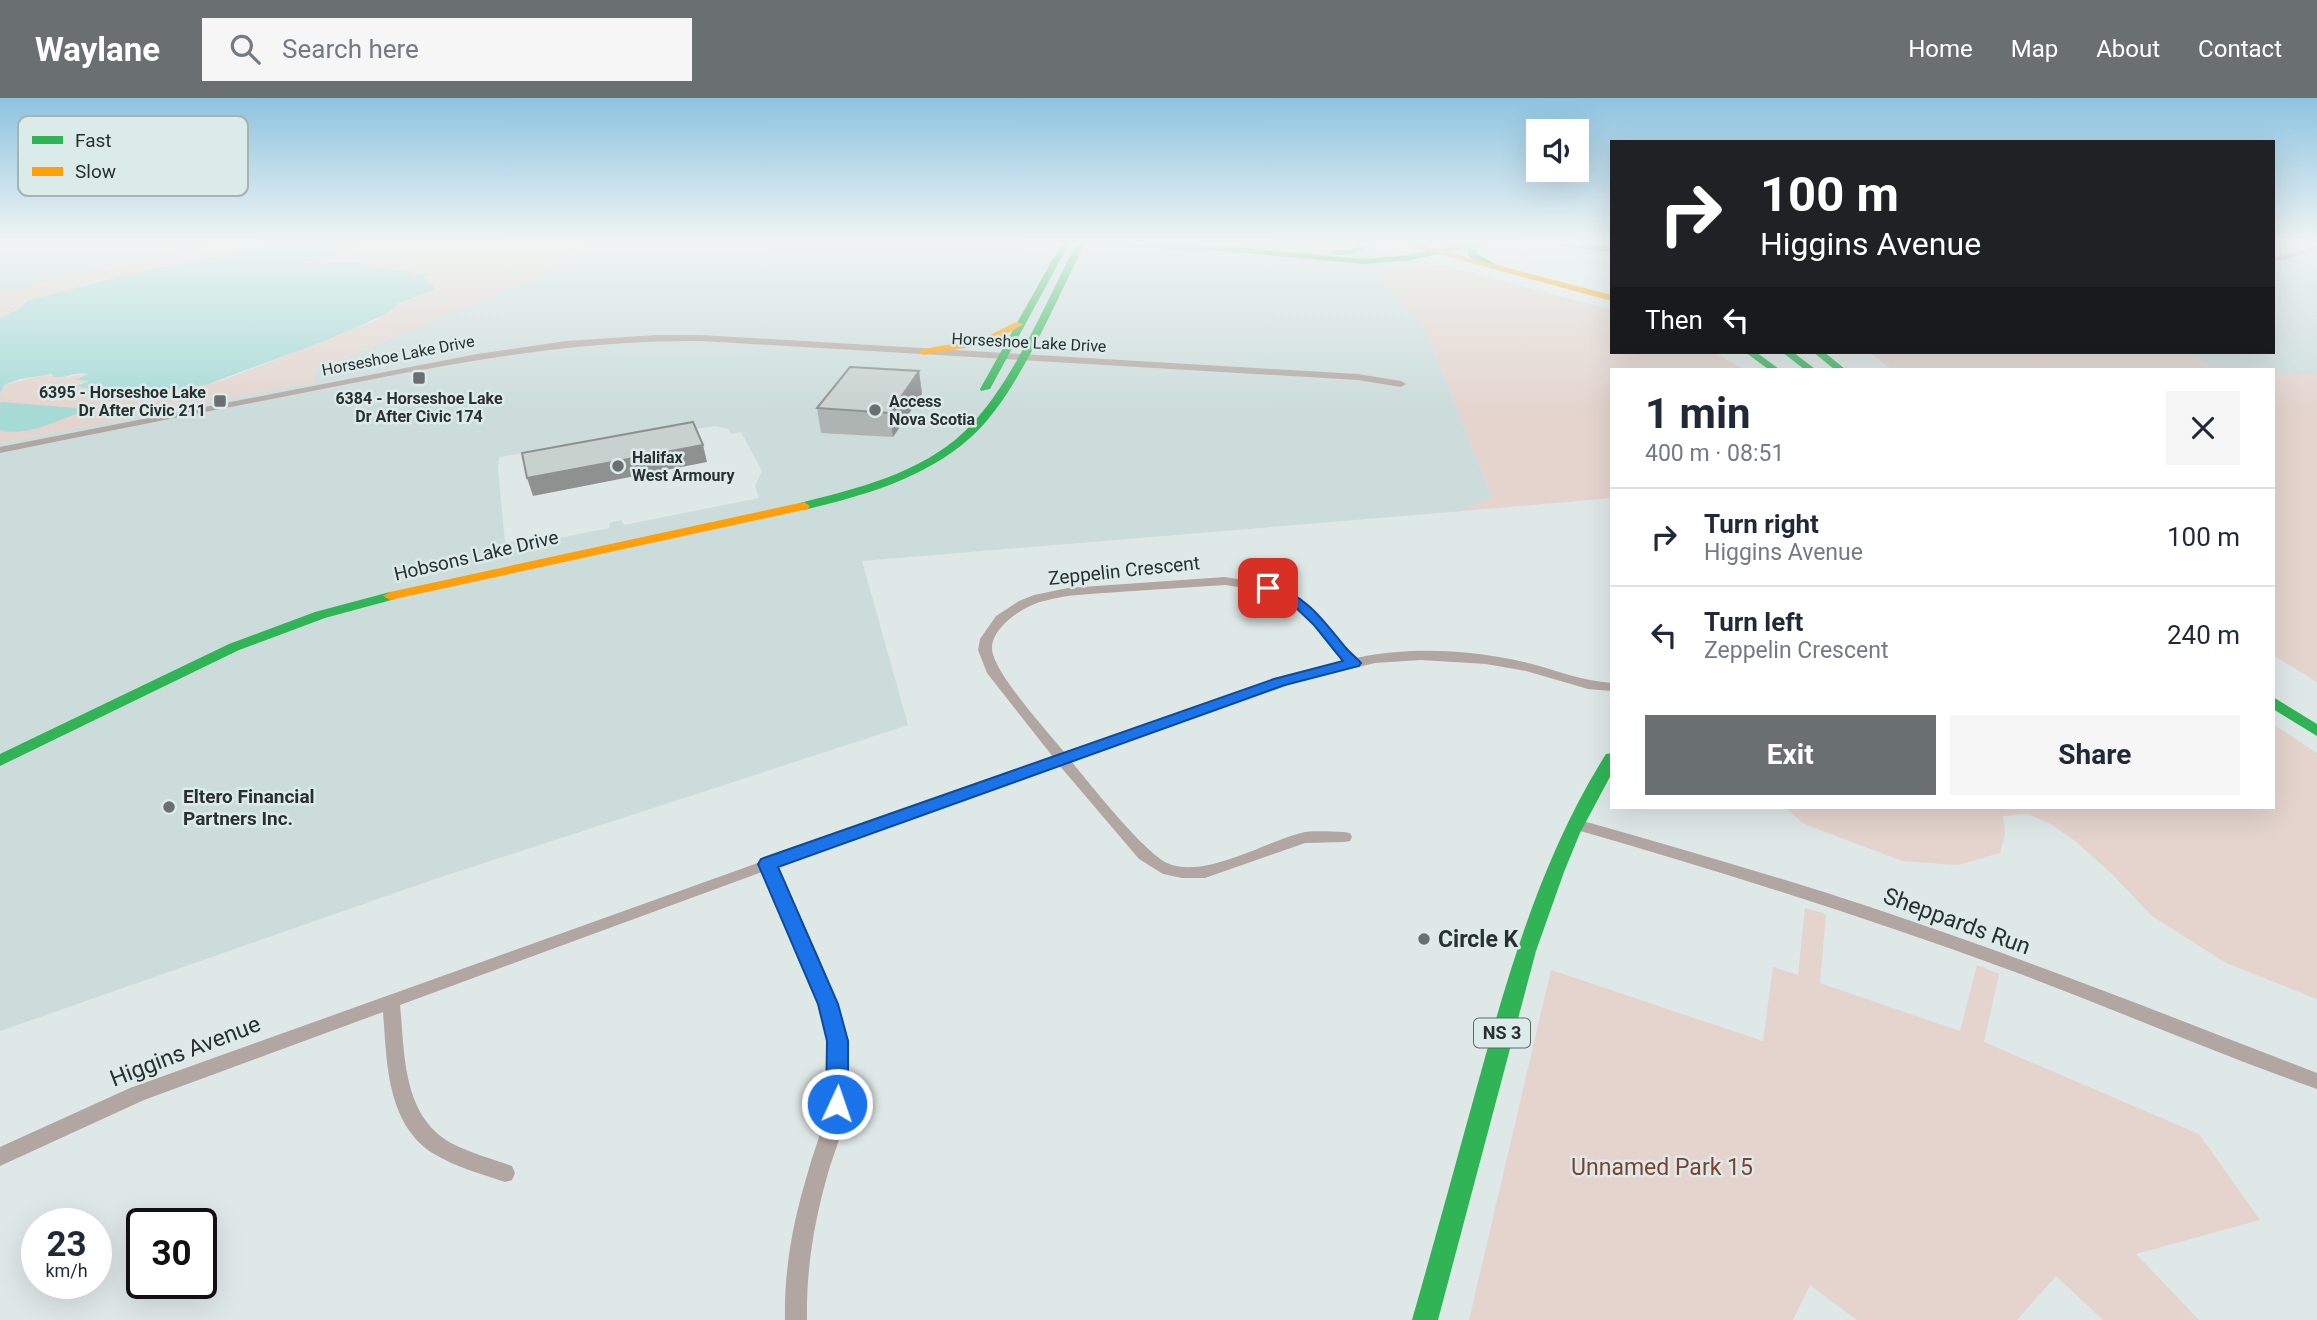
<!DOCTYPE html>
<meta charset="utf-8">
<style>
:root{--surface:#fff;--page:#f6f6f7;--text:#1f2937;--muted:#747a83;--line:#e0e1e3;--accent:#69706f}
body{margin:0;font-family:Roboto,sans-serif;background:var(--page);color:var(--text);height:100vh;display:flex;flex-direction:column;font-size:26px;white-space:nowrap}
*{box-sizing:border-box;margin:0}
p{font-size:23px;color:var(--muted)}
.icon{flex:none;width:38px;height:38px;fill:none;stroke:currentColor;stroke-width:2;stroke-linecap:round;stroke-linejoin:round}
.map{position:relative;flex:1;overflow:hidden}
.panel{position:absolute;left:1610px;top:270px;width:665px;height:441px;display:flex;flex-direction:column;background:var(--surface);border-radius:0px;box-shadow:0 7px 28px #0002}
.panel>*{flex:none}
.banner{position:absolute;left:1610px;top:42px;width:665px;height:214px;border-radius:0px;box-shadow:0 7px 28px #0002;background:#202124;color:#fff;overflow:hidden}
.tools{position:absolute;left:1526px;top:21px;display:grid;gap:14px}
.tools a{display:grid;place-items:center;width:63px;height:63px;border-radius:0px;background:var(--surface);box-shadow:0 7px 28px #0002;font-size:35px}
.speed{position:absolute;left:21px;top:1110px;display:flex;gap:14px;font-size:35px;font-weight:700;text-align:center}
.speed>*{display:grid;place-content:center;width:91px;height:91px;border-radius:50%;background:var(--surface);box-shadow:0 7px 28px #0002;line-height:1}
.speed small{font-size:18px;font-weight:400}
.speed .limit{border:4px solid #111;border-radius:10px;background:#fff;color:#111}
.pin{position:absolute;display:grid;place-items:center;width:60px;height:60px;color:#fff;margin:-30px;border-radius:14px;box-shadow:0 4px 10px #0006}
.me{position:absolute;width:77px;margin:-38px;rotate:3deg;stroke-linejoin:round;filter:drop-shadow(0 0 5px #0008)}
.turn{display:flex;align-items:center;gap:24px;height:147px;padding:0 35px;font-size:32px}
.turn .icon{width:91px;height:91px;stroke-width:2.5}
.turn b{display:block;font-size:49px;line-height:60px}
.then{display:flex;align-items:center;height:66px;padding:0 35px;background:#0003;gap:14px;font-size:26px}
.round{display:grid;place-items:center;flex:none;width:74px;height:74px;border-radius:0px;background:var(--page)}
.headline{display:flex;align-items:center;justify-content:space-between;height:119px;padding:0 35px}
h1{font-size:42px;font-weight:700;line-height:52px}
.primary-button{display:flex;gap:14px;margin-top:auto;padding:14px 35px}
.primary-button a{flex:1;height:80px;border-radius:0px;background:var(--accent);color:#fff;font-size:28px;font-weight:700;line-height:80px;text-align:center}
.primary-button a+a{background:var(--page);color:var(--text)}
ul{padding:0;list-style:none}
li{display:flex;align-items:center;gap:21px;height:98px;padding:0 35px;border-top:2px solid var(--line)}
li div{flex:1}
li b{display:block;font-size:26px}
li em{font-style:normal}
header{display:flex;align-items:center;gap:42px;box-sizing:border-box;height:98px;padding:0 35px;background:var(--accent);color:#fff}
header strong{font-size:33px}
nav{display:flex;gap:38px;margin-inline-start:auto;font-size:24px}
.search{width:490px;height:63px;background:var(--page);display:flex;align-items:center;gap:18px;box-sizing:border-box;padding:0 24px;border-radius:0px;color:var(--muted);font-size:26px}
.map>svg:first-child{display:block}
</style>
<header>
<strong>Waylane</strong>
<div class="search"><svg class="icon" aria-label="search" viewBox="0 0 24 24"><circle cx="10" cy="10" r="6"/><path d="M15 15l6 6"/></svg>Search here</div>
<nav><a>Home</a><a>Map</a><a>About</a><a>Contact</a></nav>
</header>
<div class="map">
<svg width="2317" height="1222" viewBox="0 0 2317 1222">
<rect width="100%" height="100%" fill="#dee8e6"/>
<g fill="#cbdcda" fill-rule="evenodd">
<polygon points="0,143 239,143 94,172 0,196"/>
<path d="M594 143H1358L1432 169 1386 170 1381 182 1424 227 1492 399 1463 413 862 463 908 627 432 782 0 933V345L315 283 313 273 546 175ZM694 326 696 331 715 328 728 331 732 336 741 334 762 373 755 388 759 400 624 427 621 422 609 425 610 430 533 445 528 440 505 445 498 370 499 359Z"/>
<polygon points="2273,143 2317,143 2317,276 2273,276 2273,271 2213,271 2187,254 2273,254"/>
</g>
<g fill="#e4d4cd">
<polygon points="239,143 295,143 91,185 25,206 0,220 0,196 77,176"/>
<polygon points="371,143 594,143 546,175 313,273 316,283 0,345 0,296 4,287 44,277 66,279 88,276 78,283 90,282 79,286 107,294 135,289 176,292 226,281 376,222 390,214 394,208 436,193 422,180 429,175 413,177 407,172 372,171 360,165 297,165 352,151"/>
<polygon points="1443,167 1612,212 1612,254 1714,254 1743,271 1612,271 1612,400 1463,413 1492,399 1424,227 1381,182 1386,170"/>
<polygon points="1869,254 2187,254 2213,271 1891,271"/>
<polygon points="2273,276 2317,276 2317,584 2273,557"/>
<polygon points="2273,626 2317,655 2317,901 2226,865 2152,818 2111,775 2075,743 2051,726 2027,716 2003,718 2005,736 2000,755 1958,767 1902,763 1804,726 1784,709 2273,709"/>
<polygon points="1805,810 1826,816 1820,885 1960,933 1977,867 1999,876 1984,944 2199,1036 2260,1122 2136,1156 2199,1222 2103,1222 2056,1178 2017,1222 1857,1222 1810,1187 1793,1222 1469,1222 1551,872 1763,943 1773,869 1798,877"/>
</g>
<g fill="#a6dad5">
<path d="M295 143H371L352 151 298 165H360L372 171 407 172 413 177 430 175 422 180 432 186 436 192 400 205 386 216 327 242 208 286 176 292 135 289 111 294 76 288 89 283 76 282 88 276C76 273 65 281 53 279L52 276 20 281 4 287 0 296V220L17 212 29 202 122 178Z"/>
<path d="M2 304 88 311C64 320 26 340 0 332V305Z"/>
</g>
<g fill="none" stroke-linecap="round" stroke-linejoin="round">
<g fill="#b2a6a2" fill-rule="evenodd">
<polygon points="2317,149 2317,153 2273,164 2273,160"/>
<path d="M656 237H701L1358 276 1401 283 1406 286 1401 289 1358 282 701 243C576 242 460 264 338 288 226 310 113 332 0 355V349L477 256 566 243Z"/>
<path d="M1225 479C1263 485 1299 491 1324 522 1335 535 1343 549 1356 560 1411 548 1473 552 1528 565 1556 572 1582 583 1612 585V593L1588 591 1526 573 1486 566 1421 562 1375 565 1284 587 1071 663C1090 686 1143 753 1167 765 1203 782 1265 744 1301 735 1314 732 1330 734 1344 734L1350 735 1352 739 1350 743 1344 744 1305 745 1205 780H1182L1163 776 1139 761 1059 667 776 769C809 839 853 913 849 994 848 1023 836 1048 828 1075 814 1124 806 1172 807 1222H785C784 1171 793 1123 808 1074 815 1048 826 1025 830 997 839 920 793 842 762 774L400 907C405 956 402 1017 451 1045 470 1055 492 1061 512 1068L515 1075 512 1082 505 1084C481 1076 456 1069 434 1056 386 1026 387 963 383 914L144 1002 0 1068V1049L130 990 1053 659 987 575 978 552 980 541 996 518 1019 503 1034 497 1068 490ZM1225 487C1260 492 1294 498 1317 529 1325 540 1332 553 1343 563L1274 581 1065 655C1048 634 993 574 992 551 991 529 1025 507 1044 503 1068 496 1093 496 1118 494 1154 492 1189 489 1225 487Z"/>
<path d="M1576 721C1675 749 1773 777 1870 809 2021 859 2169 918 2317 975V991C2215 955 2116 912 2015 874 1868 820 1720 773 1570 730L1568 726 1570 722Z"/>
</g>
<g fill="#30b455" fill-rule="evenodd">
<path d="M1063 143 1225 148 1364 161 1409 157 1478 143H1501L1477 150 1476 155 1495 166 1496 168 1492 171 1468 158V150L1410 162 1364 166 1225 153 1084 147C1055 204 1017 299 970 340 924 381 862 398 804 412L800 411V405C856 391 921 375 964 334 1012 288 1045 205 1076 147L1069 146 990 291 981 293 980 291Z"/>
<path d="M1360 143H1368L1367 148C1357 156 1339 160 1328 154L1351 151 1359 147Z"/>
<polygon points="1544,143 1612,148 1612,154 1548,146"/>
<polygon points="1745,254 1756,254 1779,271 1768,271"/>
<polygon points="1782,254 1793,254 1815,271 1804,271"/>
<polygon points="1813,254 1824,254 1845,271 1834,271"/>
<polygon points="390,494 395,495 397,498 395,501 325,520 239,552 0,668 0,656 229,546 315,514"/>
<polygon points="2273,599 2317,626 2317,638 2273,611"/>
<path d="M1612 655V675L1580 735 1564 774 1536 853 1438 1222H1412C1434 1145 1455 1068 1476 992 1508 876 1541 759 1606 656Z"/>
</g>
<g fill="#ff9f0a" fill-rule="evenodd">
<polygon points="1390,143 1404,143 1612,197 1612,203"/>
<polygon points="1016,224 1024,226 989,246 923,257 918,254 923,251 982,241"/>
<polygon points="804,404 810,408 808,411 390,502 383,498 390,494"/>
</g>
</g>
<polygon fill="#adb4b2" points="919,273 922,296 893,339 821,335 817,310"/>
<g fill="#8d9291">
<polygon points="919,273 922,296 893,339 890,315"/>
<polygon points="703,347 707,364 533,398 527,380"/>
</g>
<g fill="#c9d1cf" stroke="#8d9291" stroke-width="2">
<polygon points="850,269 919,273 890,315 817,310"/>
<polygon points="693,324 703,347 527,380 522,355"/>
</g>
<linearGradient id="sky" x2="0" y2="1"><stop stop-color="#8dc3e0"/><stop offset="0.46" stop-color="#f0f5f4"/><stop offset="1" stop-color="#f0f5f4" stop-opacity="0"/></linearGradient>
<rect width="2317" height="314" fill="url(#sky)"/>
<path fill="#1a73e8" stroke="#114b97" stroke-width="2" d="M1268 486C1305 496 1322 521 1345 549 1350 555 1356 559 1361 565L1359 568 1285 587 778 769 838 906 848 943V1006L845 1013 837 1016 830 1013 826 1006 827 943 818 906 758 766 761 761 1274 581 1343 563 1314 527 1292 506 1263 493V487Z"/>
<g fill="#69706f" stroke="#dbebe9" stroke-width="2.5">
<rect x="412" y="273" width="14" height="14" rx="3.5"/>
<rect x="213" y="296" width="14" height="14" rx="3.5"/>
<circle cx="875" cy="312" r="7"/>
<circle cx="618" cy="368" r="7"/>
<circle cx="169" cy="709" r="7"/>
<circle cx="1424" cy="841" r="7"/>
</g>
<g text-anchor="middle" stroke-width="5" stroke-linejoin="round" paint-order="stroke">
<g font-size="16" fill="#2a302f" stroke="#dbebe9">
<text transform="translate(1029 244) rotate(3)" y="6">Horseshoe Lake Drive</text>
<text transform="translate(398 257) rotate(-11)" y="6">Horseshoe Lake Drive</text>
</g>
<g font-size="16" font-weight="bold" fill="#2a302f" stroke="#dbebe9" text-anchor="start">
<text x="206" y="300" text-anchor="end">6395 - Horseshoe Lake<tspan x="206" dy="18">Dr After Civic 211</tspan></text>
<text x="419" y="306" text-anchor="middle">6384 - Horseshoe Lake<tspan x="419" dy="18">Dr After Civic 174</tspan></text>
<text x="889" y="309">Access<tspan x="889" dy="18">Nova Scotia</tspan></text>
<text x="632" y="365">Halifax<tspan x="632" dy="18">West Armoury</tspan></text>
</g>
<rect fill="#dbebe9" stroke="#5f6867" stroke-width="2" x="1474" y="920.5" width="56" height="29" rx="5"/>
<g font-size="18" font-weight="bold" fill="#2a302f">
<text x="1502" y="941">NS 3</text>
</g>
<g font-size="19" fill="#2a302f" stroke="#dbebe9">
<text transform="translate(476 457) rotate(-13)" y="7">Hobsons Lake Drive</text>
<text transform="translate(1124 472) rotate(-6)" y="7">Zeppelin Crescent</text>
</g>
<g font-size="19" font-weight="bold" fill="#2a302f" stroke="#dbebe9" text-anchor="start">
<text x="183" y="705">Eltero Financial<tspan x="183" dy="22">Partners Inc.</tspan></text>
</g>
<g font-size="23" fill="#2a302f" stroke="#dbebe9">
<text transform="translate(1957 823) rotate(20)" y="8">Sheppards Run</text>
<text transform="translate(185 953) rotate(-21)" y="8">Higgins Avenue</text>
</g>
<g font-size="23" font-weight="bold" fill="#2a302f" stroke="#dbebe9" text-anchor="start">
<text x="1438" y="849">Circle K</text>
</g>
<g font-size="23" fill="#843f2c" stroke="#dbebe9">
<text x="1662" y="1077">Unnamed Park 15</text>
</g>
</g>
<rect x="18" y="18" width="230" height="80" rx="10" fill="#dbebe9" stroke="#a6b3b1" stroke-width="2"/>
<rect x="32" y="38" width="31" height="8" fill="#30b455"/>
<rect x="32" y="69" width="31" height="9" fill="#ff9f0a"/>
<g font-size="19" fill="#2a302f">
<text x="75" y="49">Fast</text>
<text x="75" y="80">Slow</text>
</g>
</svg>
<div class="tools">
<a><svg class="icon" aria-label="sound" viewBox="0 0 24 24"><path d="M4 9h4l5-4v14l-5-4H4zM17 9q2 3 0 6"/></svg></a>
</div>
<div class="speed"><div>23<small>km/h</small></div><div class="limit">30</div></div>
<div class="pin" style="left:1268px;top:490px;background:#d93025"><svg class="icon" aria-label="arrive" viewBox="0 0 24 24"><path d="M6 21V4h12l-3 4 3 4H6"/></svg></div>
<svg class="me" style="left:837px;top:1006px" viewBox="-20 -20 40 40"><circle r="17" fill="#1a73e8" stroke="#fff" stroke-width="3"/><path d="M0-11L8 9 0 5-8 9z" fill="#fff"/></svg>
<div class="banner">
<div class="turn"><svg class="icon" aria-label="right" viewBox="0 0 24 24"><path d="M7 20v-9h11M14 6l5 5-5 5"/></svg><div><b>100 m</b>Higgins Avenue</div></div>
<div class="then">Then<svg class="icon" aria-label="left" viewBox="0 0 24 24"><path d="M17 20v-9H6M10 6l-5 5 5 5"/></svg></div>
</div>
<section class="panel">
<div class="headline"><div><h1>1 min</h1><p>400 m · 08:51</p></div><a class="round"><svg class="icon" aria-label="close" viewBox="0 0 24 24"><path d="M6 6l12 12M18 6L6 18"/></svg></a></div>
<ul>
<li><svg class="icon" aria-label="right" viewBox="0 0 24 24"><path d="M7 20v-9h11M14 6l5 5-5 5"/></svg><div><b>Turn right</b><p>Higgins Avenue</p></div><em>100 m</em></li>
<li><svg class="icon" aria-label="left" viewBox="0 0 24 24"><path d="M17 20v-9H6M10 6l-5 5 5 5"/></svg><div><b>Turn left</b><p>Zeppelin Crescent</p></div><em>240 m</em></li>
</ul>
<div class="primary-button"><a>Exit</a><a>Share</a></div>
</section>
</div>
